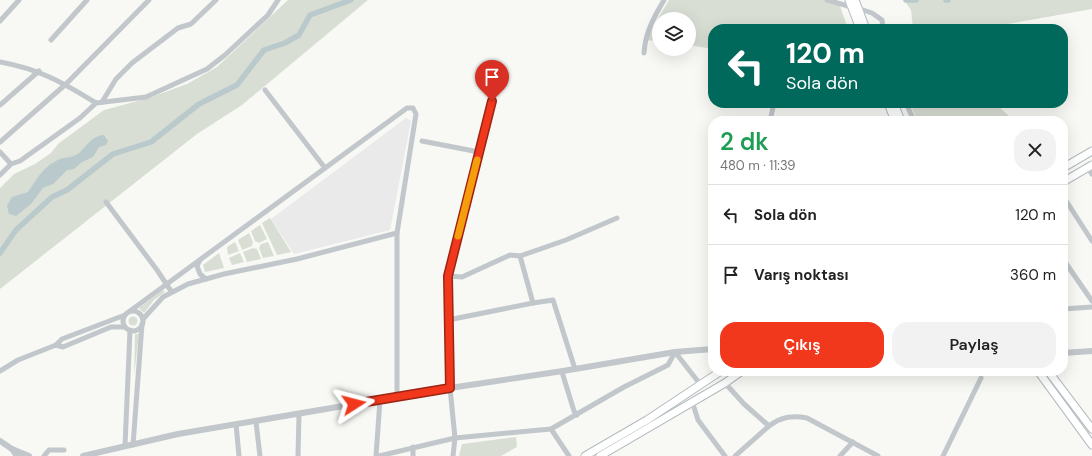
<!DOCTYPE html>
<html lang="tr">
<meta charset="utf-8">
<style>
:root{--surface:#fff;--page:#f2f2f2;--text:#222;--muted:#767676;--line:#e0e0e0;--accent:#f1381d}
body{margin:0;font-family:"DM Sans",sans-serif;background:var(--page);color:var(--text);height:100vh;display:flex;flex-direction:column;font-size:15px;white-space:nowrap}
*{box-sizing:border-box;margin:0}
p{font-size:13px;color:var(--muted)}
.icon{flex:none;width:22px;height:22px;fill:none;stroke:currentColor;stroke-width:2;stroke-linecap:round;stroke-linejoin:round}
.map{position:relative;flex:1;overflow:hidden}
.details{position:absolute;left:708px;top:116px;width:360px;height:260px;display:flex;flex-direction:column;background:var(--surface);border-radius:16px;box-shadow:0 4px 16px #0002}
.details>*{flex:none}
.top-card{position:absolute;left:708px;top:24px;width:360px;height:84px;border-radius:16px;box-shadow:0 4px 16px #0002;background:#00695c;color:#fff;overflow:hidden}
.fabs{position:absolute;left:652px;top:12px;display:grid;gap:8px}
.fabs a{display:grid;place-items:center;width:44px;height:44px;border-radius:50%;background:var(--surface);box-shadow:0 4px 16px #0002;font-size:20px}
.pin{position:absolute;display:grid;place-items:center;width:34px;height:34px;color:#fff;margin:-41px -17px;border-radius:50% 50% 50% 0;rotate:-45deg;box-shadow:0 0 4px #0007}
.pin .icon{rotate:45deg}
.me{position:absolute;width:44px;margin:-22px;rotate:81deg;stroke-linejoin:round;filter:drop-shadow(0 0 3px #0008)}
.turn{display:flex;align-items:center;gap:14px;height:84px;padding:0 12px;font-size:18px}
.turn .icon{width:52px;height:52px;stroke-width:2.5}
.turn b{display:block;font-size:28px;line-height:34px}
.round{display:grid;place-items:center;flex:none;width:42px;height:42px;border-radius:16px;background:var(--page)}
.overview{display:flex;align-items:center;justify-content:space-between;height:68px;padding:0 12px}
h1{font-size:24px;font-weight:600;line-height:30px;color:#1e9e55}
.action{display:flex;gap:8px;margin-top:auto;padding:8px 12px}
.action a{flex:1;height:46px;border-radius:16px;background:var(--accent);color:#fff;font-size:16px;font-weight:600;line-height:46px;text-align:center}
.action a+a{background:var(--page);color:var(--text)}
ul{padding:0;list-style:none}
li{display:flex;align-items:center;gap:12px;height:60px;padding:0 12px;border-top:1px solid var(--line)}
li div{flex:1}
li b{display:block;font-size:15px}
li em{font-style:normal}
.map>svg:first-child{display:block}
</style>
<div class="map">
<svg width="1092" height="456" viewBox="0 0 1092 456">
<rect width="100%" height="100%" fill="#f8f8f5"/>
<polygon fill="#e9eae9" points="406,118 411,121 390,230 294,254 271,219"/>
<g fill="#d9ded4">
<polygon points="288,0 368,0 242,105 197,134 0,289 0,188 14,174 35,164 51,153 58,144 104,110 149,98 187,84 217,67"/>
<polygon points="669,0 833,0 839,3 848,29 713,29 713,49 689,45 689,19 659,19 659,41 645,40"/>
<polygon points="904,0 1092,0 1092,9 980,29 913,29 911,10"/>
<polygon points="910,103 995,103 1014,121 917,121"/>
<polygon points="270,218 291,252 277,255 262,223"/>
<polygon points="260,225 267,239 259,243 255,241 251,231"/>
<polygon points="249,233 253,242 252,246 242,250 238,240"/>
<polygon points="235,242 239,251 228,255 227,247"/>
<polygon points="268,242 274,256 263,258 259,248 261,244"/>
<polygon points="253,248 257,249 261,259 247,262 243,252"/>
<polygon points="219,253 224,268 205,272 203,265"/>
<polygon points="240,253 244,262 232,265 229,258"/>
<polygon points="163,290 165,292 154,300 144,313 139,308"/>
<circle cx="133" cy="321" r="4.5"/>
<polygon points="135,334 139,334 134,376"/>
<polygon points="516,437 517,447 501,456 459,456 462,444"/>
</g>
<path fill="#b9c9cc" d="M104 135 108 141 106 145 99 147 93 157 82 162 74 169 67 170 53 184 43 188 31 204 16 216 9 214 7 206 12 197 28 192C37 179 41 169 56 161 63 156 72 159 79 153 87 146 91 136 104 135Z"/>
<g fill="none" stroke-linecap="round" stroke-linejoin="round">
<g stroke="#b9c9cc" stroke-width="5.5">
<polyline points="906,0 916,0"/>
<polyline points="946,0 948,0"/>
<polyline points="0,253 16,230 52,197 67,190 113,154 151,142 199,104 237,85 264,50 285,43 299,35 310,15 351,0"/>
</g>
<g stroke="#b3bbbf" stroke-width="9">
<g id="secondary">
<polyline points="849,0 860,29"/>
<polyline points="855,0 866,29"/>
<polyline points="888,103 895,121"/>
<polyline points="894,103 901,121"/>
<polyline points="1063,168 1092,151"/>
<polyline points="1063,182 1092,165"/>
<polyline points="1038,371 1092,445"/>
<polyline points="1048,371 1092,429"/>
<polyline points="585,456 647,420 721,371"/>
<polyline points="600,456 725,383 742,371"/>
</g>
</g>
<g stroke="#c1c7ca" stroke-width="5">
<polyline points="827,0 848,6"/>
<polyline points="860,9 872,13 882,20 883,29"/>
<polyline points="0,21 19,0"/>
<polyline points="51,40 87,0"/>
<path d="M644 53C645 33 654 17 664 0"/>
<path d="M0 62C39 69 62 82 96 103"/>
<polyline points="265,90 325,168"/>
<polyline points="102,102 116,79 132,63 178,28 191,24 216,0"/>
<polyline points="906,103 914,121"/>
<polyline points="0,105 39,71"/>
<polyline points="770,121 774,103"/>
<polyline points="422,141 479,152"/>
<polyline points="0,142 66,84 149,0"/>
<polyline points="0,152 11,164"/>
<polyline points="1087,167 1092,174"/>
<polyline points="0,175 11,164 20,161 80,118 96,103 146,97 207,69 225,55 268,15 278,0"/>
<polyline points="1063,196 1092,241"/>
<polyline points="106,202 157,270 171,291"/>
<polyline points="520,256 533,303 553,300 575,369"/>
<polyline points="1063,259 1092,301"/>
<polyline points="200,260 197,266 200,274 206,279"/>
<polyline points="448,276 462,277 510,255 520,256 566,240 617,218"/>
<polyline points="1063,309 1092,307"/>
<polyline points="130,311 407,108 413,108 416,114 397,233 397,397"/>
<circle cx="133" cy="321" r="10"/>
<polyline points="125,315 62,339 56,345 63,347 111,327 125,327"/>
<polyline points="143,319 163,297 188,284 224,274 297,259 397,233"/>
<polyline points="448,320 533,303"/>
<polyline points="0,371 18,360 56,345"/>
<polyline points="562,372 574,411 577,415"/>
<polyline points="725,383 744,404 769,426 735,456"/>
<polyline points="692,401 698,420 725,456"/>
<polyline points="256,422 260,456"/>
<polyline points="236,424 239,456"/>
<path d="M769 426C781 417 792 415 807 418L878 456"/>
<polyline points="551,429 569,456"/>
<polyline points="133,445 142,324"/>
<polyline points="125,446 130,330"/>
<polyline points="413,447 413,456"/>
<polyline points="44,456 49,450 64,450"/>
<polyline points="298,456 299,414"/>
<polyline points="376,456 380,400"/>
<polyline points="379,456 455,438 551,429 624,387 668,365 675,352 700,384"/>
<polyline points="453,456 455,438 450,388 448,276 492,101"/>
<polyline points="840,456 853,442"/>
<polyline points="943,456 981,378"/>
</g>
<g stroke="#c1c7ca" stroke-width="6">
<polyline points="1063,353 1092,351"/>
<polyline points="0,441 12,449"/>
<polyline points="17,456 12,449 29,456"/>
<polyline points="83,456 178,434 450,388 563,371 675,352 713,349"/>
</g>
<use href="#secondary" stroke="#fff" stroke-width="7"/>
</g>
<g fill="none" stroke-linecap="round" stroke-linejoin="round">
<g stroke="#9d2413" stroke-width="10">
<polyline id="route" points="354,404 450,388 448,276 492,101"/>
</g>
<use href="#route" stroke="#f1381d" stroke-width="7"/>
<polyline stroke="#f59e0b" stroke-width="7" points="458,236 477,160"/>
</g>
</svg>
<div class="fabs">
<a><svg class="icon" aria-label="layers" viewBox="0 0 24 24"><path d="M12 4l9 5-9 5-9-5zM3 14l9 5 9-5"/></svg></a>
</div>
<div class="pin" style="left:492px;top:101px;background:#d93025"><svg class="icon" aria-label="arrive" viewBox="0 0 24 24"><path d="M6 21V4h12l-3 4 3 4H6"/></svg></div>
<svg class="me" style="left:354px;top:404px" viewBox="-20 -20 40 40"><path d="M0-17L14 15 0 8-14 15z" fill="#f1381d" stroke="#fff" stroke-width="4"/></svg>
<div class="top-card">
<div class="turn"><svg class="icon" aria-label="left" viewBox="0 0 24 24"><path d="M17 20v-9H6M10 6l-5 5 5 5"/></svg><div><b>120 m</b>Sola dön</div></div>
</div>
<section class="details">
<div class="overview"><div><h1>2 dk</h1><p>480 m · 11:39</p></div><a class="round"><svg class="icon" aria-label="close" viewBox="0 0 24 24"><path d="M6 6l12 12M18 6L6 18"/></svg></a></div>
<ul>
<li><svg class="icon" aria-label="left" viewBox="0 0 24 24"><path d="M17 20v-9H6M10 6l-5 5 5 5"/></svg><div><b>Sola dön</b></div><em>120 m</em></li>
<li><svg class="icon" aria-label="arrive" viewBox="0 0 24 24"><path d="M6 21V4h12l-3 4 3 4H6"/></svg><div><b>Varış noktası</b></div><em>360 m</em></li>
</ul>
<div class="action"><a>Çıkış</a><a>Paylaş</a></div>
</section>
</div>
